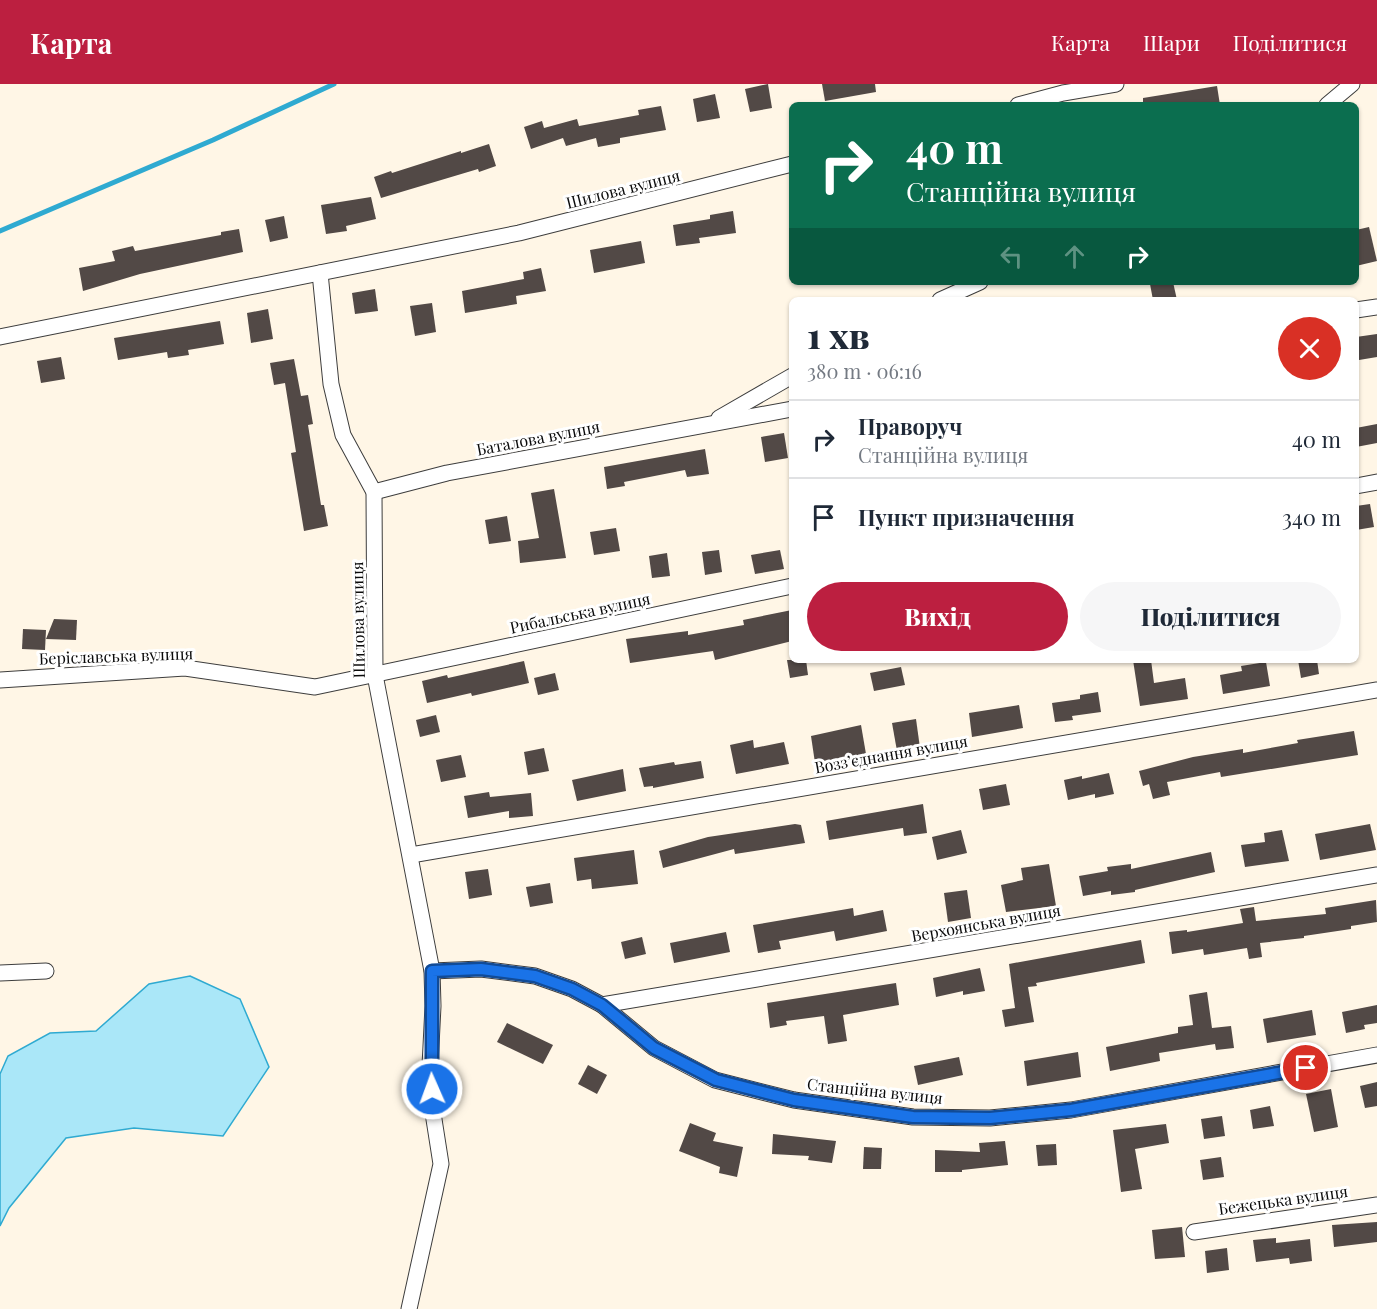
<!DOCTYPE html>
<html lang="uk">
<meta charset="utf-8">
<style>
:root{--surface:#fff;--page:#f6f6f7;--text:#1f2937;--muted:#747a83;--line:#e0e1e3;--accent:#bc1f40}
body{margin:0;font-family:"Playfair Display",serif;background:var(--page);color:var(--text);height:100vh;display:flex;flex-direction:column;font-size:22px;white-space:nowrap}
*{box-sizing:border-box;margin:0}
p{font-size:20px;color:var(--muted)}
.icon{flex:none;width:33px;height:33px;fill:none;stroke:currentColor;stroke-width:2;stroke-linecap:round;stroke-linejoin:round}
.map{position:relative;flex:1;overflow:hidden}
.panel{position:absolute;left:789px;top:213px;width:570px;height:366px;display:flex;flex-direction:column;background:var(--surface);border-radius:9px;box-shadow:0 2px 4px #0004}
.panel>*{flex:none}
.guide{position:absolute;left:789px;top:18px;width:570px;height:183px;border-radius:9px;box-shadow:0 2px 4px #0004;background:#0b6e4f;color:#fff;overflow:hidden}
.pin{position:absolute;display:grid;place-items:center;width:51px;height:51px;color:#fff;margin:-26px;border:3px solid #fff;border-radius:50%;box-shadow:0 2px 6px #0007}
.me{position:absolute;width:66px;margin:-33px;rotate:358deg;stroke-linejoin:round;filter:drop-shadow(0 0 4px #0008)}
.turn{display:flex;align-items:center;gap:21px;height:126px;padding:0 18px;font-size:27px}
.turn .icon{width:78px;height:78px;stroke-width:2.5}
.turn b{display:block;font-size:42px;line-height:51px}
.lanes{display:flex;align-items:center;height:57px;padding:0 18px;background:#0003;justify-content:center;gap:30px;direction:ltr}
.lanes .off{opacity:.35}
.round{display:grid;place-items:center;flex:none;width:63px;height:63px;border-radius:32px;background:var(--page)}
.summary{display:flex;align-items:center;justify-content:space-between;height:102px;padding:0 18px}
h1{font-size:36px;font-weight:800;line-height:45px}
.primary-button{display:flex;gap:12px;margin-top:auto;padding:12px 18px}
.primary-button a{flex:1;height:69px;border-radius:36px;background:var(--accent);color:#fff;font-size:24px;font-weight:800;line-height:69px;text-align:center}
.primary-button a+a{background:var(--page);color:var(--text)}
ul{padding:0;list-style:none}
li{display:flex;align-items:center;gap:18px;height:78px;padding:0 18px;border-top:2px solid var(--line)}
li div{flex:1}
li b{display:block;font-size:22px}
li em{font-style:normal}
header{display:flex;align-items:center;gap:36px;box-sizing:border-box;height:84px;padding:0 30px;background:var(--accent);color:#fff}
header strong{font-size:28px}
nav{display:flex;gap:33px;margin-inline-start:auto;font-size:21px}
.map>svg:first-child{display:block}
</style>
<header>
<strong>Карта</strong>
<nav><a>Карта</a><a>Шари</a><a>Поділитися</a></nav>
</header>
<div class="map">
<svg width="1377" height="1225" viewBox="0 0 1377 1225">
<rect width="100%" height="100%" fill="#fff6e6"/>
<polygon fill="#aae7f8" stroke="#2faad1" stroke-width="1.5" points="190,892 240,915 269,983 223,1052 134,1044 66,1054 9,1124 0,1142 0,990 8,972 50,949 96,947 149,900"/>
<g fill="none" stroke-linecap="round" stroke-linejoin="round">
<polyline stroke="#2faad1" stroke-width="5" points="0,147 213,56 334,0"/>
</g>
<g fill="#524946">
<polygon points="768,0 772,24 750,28 745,5"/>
<polygon points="822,0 875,0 876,8 825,17"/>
<polygon points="1217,2 1220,21 1143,21 1143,14"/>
<polygon points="715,10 720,34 697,38 693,15"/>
<polygon points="661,22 666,46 620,54 620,59 598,63 596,54 566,62 563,54 531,65 524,43 542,37 544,44 577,35 579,42 639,31 638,26"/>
<polygon points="489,60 496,82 479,88 478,85 381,114 374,93 391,87 392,89 461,67 461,69"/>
<polygon points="371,113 376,135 346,142 347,147 326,150 321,121"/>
<polygon points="733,127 736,149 699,154 700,159 676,162 673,141 710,135 710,131"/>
<polygon points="284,132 288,154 270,158 265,136"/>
<polygon points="1369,143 1377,177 1356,182 1356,146"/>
<polygon points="239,145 243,168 140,190 83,207 79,184 115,177 112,167 133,162 135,167 221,151 221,148"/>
<polygon points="641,157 645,179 594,189 590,166"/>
<polygon points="541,184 546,207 516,212 517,220 465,229 462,207 524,195 523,188"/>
<polygon points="1162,198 1173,198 1177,216 1153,216 1150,200"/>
<polygon points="375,205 378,227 355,230 352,209"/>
<polygon points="432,219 436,248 415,252 410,222"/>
<polygon points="268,225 273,255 251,259 247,229"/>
<polygon points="220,237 224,260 188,266 189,271 168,274 167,268 118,276 114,254"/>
<polygon points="1377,250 1377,273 1359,276 1356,253"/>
<polygon points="61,273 65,295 41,299 37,277"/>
<polygon points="294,275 301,312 308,311 313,340 308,341 321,421 324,421 328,442 304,447 291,369 296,368 285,299 274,301 270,279"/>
<polygon points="1377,340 1377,359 1356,363 1356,344"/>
<polygon points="784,349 788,374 765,378 761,353"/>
<polygon points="705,365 709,390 687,393 685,386 624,398 625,402 607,405 604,383"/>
<polygon points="554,405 566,474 520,479 518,457 539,454 531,409"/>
<polygon points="1370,420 1374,443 1356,446 1356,422"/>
<polygon points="507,432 511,457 489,460 485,436"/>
<polygon points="616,444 620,467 594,471 590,448"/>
<polygon points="719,466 722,488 705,491 702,468"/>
<polygon points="780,466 784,485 755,490 751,471"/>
<polygon points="667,469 670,492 652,494 649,472"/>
<polygon points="792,526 792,557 715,576 713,567 630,579 626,555 688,547 688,551 744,541 743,536"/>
<polygon points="54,535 77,536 76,556 46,555"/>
<polygon points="23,545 46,546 45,566 22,565"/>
<polygon points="787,576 806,576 808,591 790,594"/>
<polygon points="1133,576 1151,576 1154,599 1185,594 1188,615 1140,622"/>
<polygon points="1298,576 1317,576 1319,590 1301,594"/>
<polygon points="524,577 529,599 472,612 471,609 427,619 422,597 447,591 448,594"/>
<polygon points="1266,578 1270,602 1223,610 1220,591 1242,587 1241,582"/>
<polygon points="901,583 905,601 874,607 870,589"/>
<polygon points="555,589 559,606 538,611 534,594"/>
<polygon points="1098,608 1101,628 1072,632 1073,636 1055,638 1052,619 1080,615 1080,611"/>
<polygon points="1019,621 1023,644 972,653 969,629"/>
<polygon points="436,631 440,648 420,653 416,636"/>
<polygon points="916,635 920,664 897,667 892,639"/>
<polygon points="861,641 866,670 815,679 811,652"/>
<polygon points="1354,647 1358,671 1221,693 1220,688 1167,698 1170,711 1153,715 1149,700 1143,702 1139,687 1193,673 1243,665 1243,669 1298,659 1297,656"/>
<polygon points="753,656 754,664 784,658 789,680 736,690 730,661"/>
<polygon points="544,664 549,687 528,691 524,668"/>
<polygon points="461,671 466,693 441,698 436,676"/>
<polygon points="701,677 704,694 653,704 653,702 644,703 639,684 674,678 675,681"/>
<polygon points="623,685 626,707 577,717 572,696"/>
<polygon points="1109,689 1114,710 1095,714 1095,710 1068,716 1064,696 1082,692 1082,695"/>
<polygon points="1006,700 1010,721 983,726 979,705"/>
<polygon points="489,708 490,713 531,709 533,732 509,734 509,727 468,734 464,712"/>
<polygon points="923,720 927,749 904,752 903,744 829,756 826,737"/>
<polygon points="795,740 801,741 805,759 735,770 734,765 663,784 659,767 708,753"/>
<polygon points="1370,740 1376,766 1320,776 1315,750"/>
<polygon points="961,746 967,769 937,776 932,753"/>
<polygon points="1282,746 1289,777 1245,783 1241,761 1265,758 1264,749"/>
<polygon points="634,766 638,800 592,805 591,795 577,797 574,774"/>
<polygon points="1211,768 1215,788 1135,806 1135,808 1111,811 1111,807 1083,812 1079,792 1108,787 1107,783 1131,780 1131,785"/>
<polygon points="1049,780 1056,822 1006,828 1001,801 1023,796 1021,784"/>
<polygon points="488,785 492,811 469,815 465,788"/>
<polygon points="550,799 553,819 530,823 526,803"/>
<polygon points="967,806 971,834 948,838 944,809"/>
<polygon points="1376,816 1377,838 1351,842 1351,845 1304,852 1304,854 1260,859 1262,873 1249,875 1247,864 1204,871 1203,865 1172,870 1169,848 1187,846 1187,848 1243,839 1240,825 1254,823 1256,837 1326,830 1325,824"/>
<polygon points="853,824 854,832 883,826 887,847 836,857 834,847 779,857 781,865 758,869 753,841"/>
<polygon points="726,848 730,868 674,879 670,859"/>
<polygon points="642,853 646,870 625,875 621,858"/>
<polygon points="1141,856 1145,879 1036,899 1037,902 1028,903 1034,938 1005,943 1002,926 1015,924 1009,880"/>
<polygon points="980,884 985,907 963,911 963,907 936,913 933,894"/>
<polygon points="896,899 899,921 843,931 847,957 828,960 824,932 786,937 787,941 770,944 767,919"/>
<polygon points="1207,908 1212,944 1231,942 1234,964 1216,966 1215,960 1159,969 1160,977 1110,987 1106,963 1178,949 1178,943 1193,941 1189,911"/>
<polygon points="1377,921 1377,939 1364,941 1365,945 1346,949 1342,928"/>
<polygon points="1312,926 1316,951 1267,959 1263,935"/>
<polygon points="507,939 553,961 543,980 497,958"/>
<polygon points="1078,968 1081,993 1027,1002 1024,977"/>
<polygon points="959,973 963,991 918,1001 914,982"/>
<polygon points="588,981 607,991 597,1010 578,1000"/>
<polygon points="1377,998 1377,1022 1365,1024 1360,1002"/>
<polygon points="1331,1005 1338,1043 1314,1048 1306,1010"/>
<polygon points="1270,1022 1274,1042 1253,1045 1250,1026"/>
<polygon points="1222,1032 1225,1052 1204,1055 1201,1035"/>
<polygon points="690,1039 716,1049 713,1057 743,1063 737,1093 719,1089 720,1083 679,1067"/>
<polygon points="1166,1040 1169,1059 1135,1065 1142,1105 1121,1108 1113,1046"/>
<polygon points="773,1050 836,1057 832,1079 808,1076 809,1072 772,1070"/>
<polygon points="1005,1057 1008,1081 962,1086 962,1088 935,1088 935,1066 980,1068 979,1059"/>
<polygon points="1056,1060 1057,1081 1038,1082 1036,1061"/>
<polygon points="864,1063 882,1064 881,1085 863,1085"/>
<polygon points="1221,1073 1224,1093 1203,1096 1200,1076"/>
<polygon points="1377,1138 1377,1158 1334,1163 1332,1141"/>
<polygon points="1182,1143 1185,1173 1155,1175 1152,1146"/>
<polygon points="1276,1154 1276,1159 1310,1155 1312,1177 1290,1180 1289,1174 1256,1178 1253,1156"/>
<polygon points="1227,1164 1229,1186 1207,1189 1205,1167"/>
</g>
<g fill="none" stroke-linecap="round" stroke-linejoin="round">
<g stroke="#3d3d3d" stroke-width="17">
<g id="street">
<polyline points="1018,21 1063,9 1116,0"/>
<polyline points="1327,21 1352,0"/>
<polyline points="320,189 331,300 343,351 374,408 375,591 432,887 433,922 430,982 433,1029 441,1080 409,1225"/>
<polyline points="940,216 980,198"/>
<polyline points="1356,226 1377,223"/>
<polyline points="0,253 519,149 792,80"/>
<polyline points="719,334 792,292"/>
<polyline points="1356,402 1377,398"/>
<polyline points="374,408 447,389 792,325"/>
<polyline points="0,596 185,584 315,603 792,502"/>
<polyline points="411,771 1377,606"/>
<polyline points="432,887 481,885 535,892 572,905 602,921 654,964 715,996 794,1016 913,1033 990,1034 1071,1026 1377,971"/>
<polyline points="0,889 46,887"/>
<polyline points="602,921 1377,791"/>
<polyline points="1194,1148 1377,1121"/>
</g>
</g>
<use href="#street" stroke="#fff" stroke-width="15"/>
</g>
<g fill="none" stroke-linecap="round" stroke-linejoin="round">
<g stroke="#114b97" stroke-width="15">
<polyline id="route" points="432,1005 432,887 481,885 535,892 572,905 602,921 654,964 716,996 794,1016 913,1033 990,1034 1071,1026 1306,984"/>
</g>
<use href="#route" stroke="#1a73e8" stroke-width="10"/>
</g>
<g text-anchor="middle" stroke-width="6" stroke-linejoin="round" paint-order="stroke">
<g font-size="16" fill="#0a0a0a" stroke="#fff">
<text transform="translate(623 105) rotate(-14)" y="6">Шилова вулиця</text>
<text transform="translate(538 354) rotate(-11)" y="6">Баталова вулиця</text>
<text transform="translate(580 529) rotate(-12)" y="6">Рибальська вулиця</text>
<text transform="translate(358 536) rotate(-91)" y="6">Шилова вулиця</text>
<text transform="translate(116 572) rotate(-2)" y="6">Беріславська вулиця</text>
<text transform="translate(891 670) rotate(-10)" y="6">Возз’єднання вулиця</text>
<text transform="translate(986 839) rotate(-10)" y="6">Верхоянська вулиця</text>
<text transform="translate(875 1007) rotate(6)" y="6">Станційна вулиця</text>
<text transform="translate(1283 1116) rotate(-8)" y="6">Бежецька вулиця</text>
</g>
</g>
</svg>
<div class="pin" style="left:1306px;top:984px;background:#d93025"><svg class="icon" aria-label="arrive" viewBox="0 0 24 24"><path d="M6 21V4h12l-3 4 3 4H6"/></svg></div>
<svg class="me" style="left:432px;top:1005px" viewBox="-20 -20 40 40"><circle r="17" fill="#1a73e8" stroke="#fff" stroke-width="3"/><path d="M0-11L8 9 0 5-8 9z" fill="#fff"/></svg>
<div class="guide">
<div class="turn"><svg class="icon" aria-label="right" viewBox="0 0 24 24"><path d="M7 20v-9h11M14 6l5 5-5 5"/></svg><div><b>40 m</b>Станційна вулиця</div></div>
<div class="lanes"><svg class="icon off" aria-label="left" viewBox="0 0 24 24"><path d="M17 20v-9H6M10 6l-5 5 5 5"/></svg><svg class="icon off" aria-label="ahead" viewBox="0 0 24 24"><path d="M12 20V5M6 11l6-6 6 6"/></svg><svg class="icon" aria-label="right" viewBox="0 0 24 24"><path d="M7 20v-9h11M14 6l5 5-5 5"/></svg></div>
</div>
<section class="panel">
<div class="summary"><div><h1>1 хв</h1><p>380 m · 06:16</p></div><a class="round" style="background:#d93025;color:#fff"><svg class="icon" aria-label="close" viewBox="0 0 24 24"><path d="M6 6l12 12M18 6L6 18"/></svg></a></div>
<ul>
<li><svg class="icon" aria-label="right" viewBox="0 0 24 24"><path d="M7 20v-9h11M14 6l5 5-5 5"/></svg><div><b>Праворуч</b><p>Станційна вулиця</p></div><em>40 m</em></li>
<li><svg class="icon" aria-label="arrive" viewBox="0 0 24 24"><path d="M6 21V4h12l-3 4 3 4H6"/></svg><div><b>Пункт призначення</b></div><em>340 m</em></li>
</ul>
<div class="primary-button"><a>Вихід</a><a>Поділитися</a></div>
</section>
</div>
